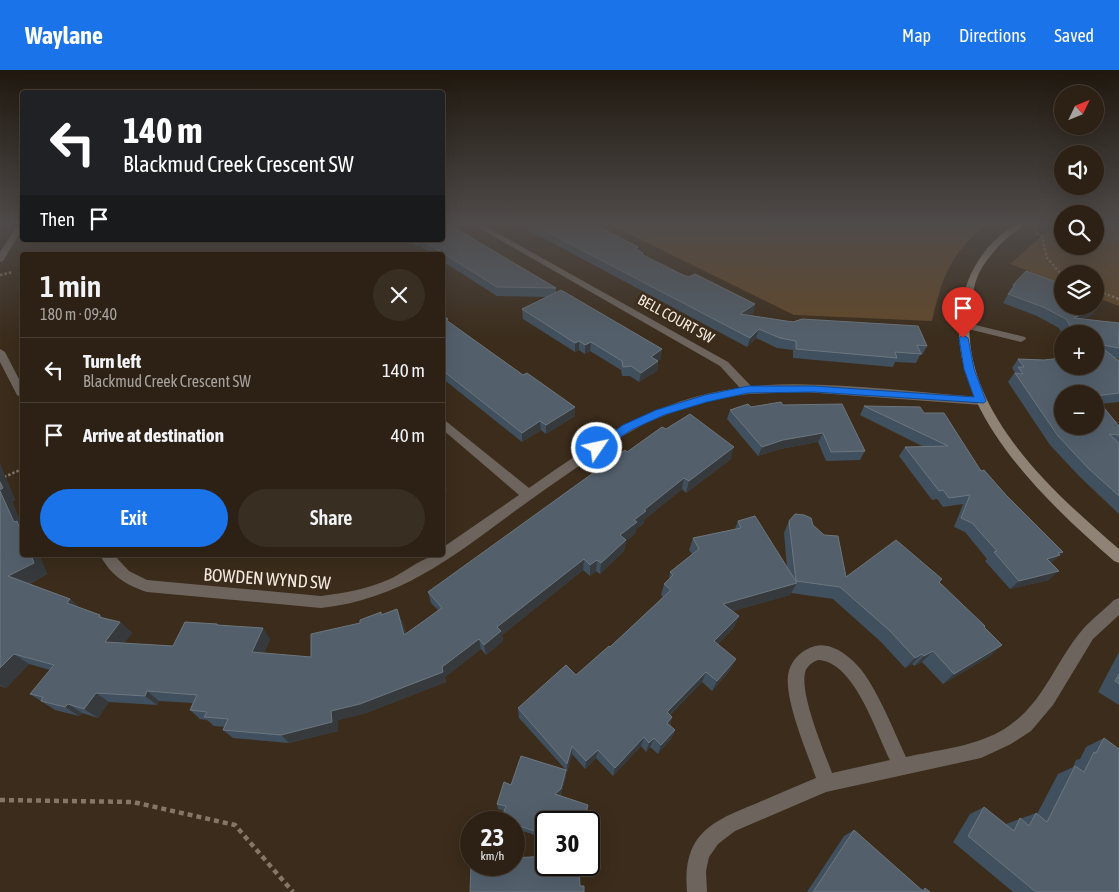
<!DOCTYPE html>
<meta charset="utf-8">
<style>
:root{--surface:#2c2114;--page:#382e22;--text:#f1f3f6;--muted:#a6a3a0;--line:#483e34;--accent:#1a73e8}
body{margin:0;font-family:"Asap Condensed",sans-serif;background:var(--page);color:var(--text);height:100vh;display:flex;flex-direction:column;font-size:19px;white-space:nowrap}
*{box-sizing:border-box;margin:0}
p{font-size:16px;color:var(--muted)}
.icon{flex:none;width:28px;height:28px;fill:none;stroke:currentColor;stroke-width:2;stroke-linecap:round;stroke-linejoin:round}
.map{position:relative;flex:1;overflow:hidden}
.side{position:absolute;left:20px;top:182px;width:425px;height:305px;display:flex;flex-direction:column;background:var(--surface);border-radius:5px;box-shadow:0 5px 20px #0002,0 0 0 1px var(--line)}
.side>*{flex:none}
.top-card{position:absolute;left:20px;top:20px;width:425px;height:152px;border-radius:5px;box-shadow:0 5px 20px #0002,0 0 0 1px var(--line);background:#202124;color:#fff;overflow:hidden}
.needle{width:32px;rotate:47deg}
.fabs{position:absolute;left:1054px;top:15px;display:grid;gap:10px}
.fabs a{display:grid;place-items:center;width:50px;height:50px;border-radius:50%;background:var(--surface);box-shadow:0 5px 20px #0002,0 0 0 1px var(--line);font-size:25px}
.speed{position:absolute;left:460px;top:741px;display:flex;gap:10px;font-size:25px;font-weight:700;text-align:center}
.speed>*{display:grid;place-content:center;width:65px;height:65px;border-radius:50%;background:var(--surface);box-shadow:0 5px 20px #0002,0 0 0 1px var(--line);line-height:1}
.speed small{font-size:12px;font-weight:400}
.speed .limit{border:2px solid #111;border-radius:8px;background:#fff;color:#111}
.pin{position:absolute;display:grid;place-items:center;width:42px;height:42px;color:#fff;margin:-51px -21px;border-radius:50% 50% 50% 0;rotate:-45deg;box-shadow:0 0 5px #0007}
.pin .icon{rotate:45deg}
.me{position:absolute;width:55px;margin:-28px;rotate:56deg;stroke-linejoin:round;filter:drop-shadow(0 0 4px #0008)}
.turn{display:flex;align-items:center;gap:18px;height:105px;padding:0 20px;font-size:22px}
.turn .icon{width:65px;height:65px;stroke-width:2.5}
.turn b{display:block;font-size:35px;line-height:42px}
.then{display:flex;align-items:center;height:48px;padding:0 20px;background:#0003;gap:10px;font-size:19px}
.round{display:grid;place-items:center;flex:none;width:52px;height:52px;border-radius:26px;background:var(--page)}
.overview{display:flex;align-items:center;justify-content:space-between;height:85px;padding:0 20px}
h1{font-size:30px;font-weight:600;line-height:38px}
.cta{display:flex;gap:10px;margin-top:auto;padding:10px 20px}
.cta a{flex:1;height:58px;border-radius:30px;background:var(--accent);color:#fff;font-size:20px;font-weight:600;line-height:58px;text-align:center}
.cta a+a{background:var(--page);color:var(--text)}
ul{padding:0;list-style:none}
li{display:flex;align-items:center;gap:15px;height:65px;padding:0 20px;border-top:1px solid var(--line)}
li div{flex:1}
li b{display:block;font-size:19px}
li em{font-style:normal}
header{display:flex;align-items:center;gap:30px;box-sizing:border-box;height:70px;padding:0 25px;background:var(--accent);color:#fff}
header strong{font-size:24px}
nav{display:flex;gap:28px;margin-inline-start:auto;font-size:18px}
.map>svg:first-child{display:block}
</style>
<header>
<strong>Waylane</strong>
<nav><a>Map</a><a>Directions</a><a>Saved</a></nav>
</header>
<div class="map">
<svg width="1119" height="822" viewBox="0 0 1119 822">
<rect width="100%" height="100%" fill="#3b2c1b"/>
<g fill="#634829">
<path d="M611 155H610H986C950 184 942 207 932 251L794 245Z"/>
<polygon points="1060,155 1062,155 1062,176 1095,176 1095,155 1119,156 1119,236 1095,227 1095,204 1062,204 1062,214 1010,194 1045,163"/>
</g>
<g fill="none" stroke-linecap="round" stroke-linejoin="round">
<g stroke="#847768" stroke-width="2.5" stroke-dasharray="2.5 2" stroke-linecap="butt">
<polyline points="1037,163 1042,167 1047,188 1062,205"/>
<polyline points="0,205 13,202"/>
<polyline points="1095,220 1119,229"/>
<polyline points="0,409 22,399"/>
</g>
<polyline stroke="#847768" stroke-width="4.5" stroke-dasharray="5 4" stroke-linecap="butt" points="0,730 133,732 235,755 293,822"/>
<g fill="#6d655d" fill-rule="evenodd">
<polygon points="18,155 22,155 22,160 3,191 0,192 0,182"/>
<path d="M474 155H483L728 292 751 316C826 310 906 322 981 327L987 331 981 335 804 322 749 324 714 329 681 339 646 353 614 371C581 395 548 417 515 441 452 487 401 529 321 538L147 522C126 515 111 506 100 485H114L129 501 147 510 321 526C345 523 367 519 390 509 407 501 424 485 442 485V478L519 425 442 359V348L529 418C597 371 655 328 740 318L720 296Z"/>
<polygon points="963,252 1025,267 1026,269 1021,272 960,257 960,253"/>
<polygon points="0,279 5,282 22,315 22,328 17,325 0,292"/>
<path d="M1119 528V545L1093 569 1053 635 1031 661 1011 674 981 688 826 722 735 761 718 774 709 787 706 801 707 822H687C682 766 709 752 755 734 775 725 795 717 816 708 807 682 785 632 788 605 790 591 801 580 815 576 831 572 848 585 858 596 876 616 894 661 906 687 937 680 971 677 999 662 1043 638 1053 594 1083 559 1092 549 1104 540 1114 530ZM818 590C854 591 876 662 890 690L832 703C824 681 800 625 805 603 806 597 812 592 818 590Z"/>
</g>
<path fill="#8f8376" fill-rule="evenodd" d="M1015 155H1024C1019 160 1012 164 1006 169 996 178 987 189 980 201 973 215 972 229 970 245 961 341 1053 422 1119 479V493L1114 491C1051 436 959 351 959 260 959 253 961 245 961 238 966 203 985 173 1015 155Z"/>
</g>
<g fill="#40505e" fill-rule="evenodd">
<polygon points="519,155 596,155 638,180 643,185 683,205 755,234 753,243 749,245 927,276 922,285 920,285 916,293 895,292 893,297 793,288 793,280 777,278 756,268 747,277"/>
<polygon points="407,170 442,170 556,218 556,222 661,289 657,291 658,291 657,301 639,312 630,306 622,306 621,300 590,281 585,284 579,280 575,282 523,249 522,239 548,227 497,226 442,191 442,185 434,185 420,176 415,176"/>
<path d="M1013 215 1062 236H1099L1092 245 1083 249 1119 253V289L1115 288 1119 291V332L1100 334 1119 356V444L1080 407 1050 375 1008 312 1015 302 1012 298 1018 289 1044 290 1095 296V264H1062L1059 258 1037 246 1003 233ZM1062 324H1095V356Z"/>
<polygon points="442,245 448,251 523,305 575,337 575,346 546,364 541,360 522,372 442,308"/>
<polygon points="783,335 865,381 860,390 826,391 818,372 780,379 758,386 727,349 730,340 751,337"/>
<polygon points="864,336 924,343 1063,482 1051,493 1049,510 1010,519 985,491 987,489 965,462 954,457 963,434 943,437 937,429 932,430 899,386 905,377 924,377 860,345"/>
<polygon points="666,359 731,389 686,423 682,419 644,450 644,453 636,459 635,464 626,471 624,481 600,504 596,501 590,506 583,500 502,565 503,571 486,585 481,579 445,607 446,612 366,643 338,650 338,661 289,673 233,668 223,660 225,657 214,656 207,650 200,649 190,640 193,633 159,631 157,635 109,632 98,648 82,643 79,646 55,640 30,624 50,600 29,594 6,618 0,616 0,394 15,430 12,432 22,455 22,485 39,485 47,504 29,514 70,529 79,537 100,545 103,548 120,552 132,563 124,573 173,576 217,554 219,555 270,569 264,583 311,587 360,553 381,542 382,545 402,550 406,564 438,540 431,533 428,522 627,382"/>
<polygon points="738,451 787,498 784,463 789,451 813,455 846,507 942,509 939,512 1002,575 990,586 943,614 922,592 914,596 912,594 905,598 881,572 833,529 791,523 790,525 732,541 739,546 734,557 718,574 731,599 712,621 702,612 670,645 672,647 670,655 675,660 671,669 658,684 650,677 646,682 641,676 613,706 596,688 585,699 572,684 567,702 566,701 566,706 561,724 559,726 588,741 585,752 546,752 546,769 514,758 514,752 502,752 501,750 504,741 498,739 497,734 511,715 565,699 519,648 518,638 576,605 610,577 663,527 661,525 664,514 669,509 670,502 692,484 689,480 693,468 735,459"/>
<polygon points="1119,582 1119,635 1098,622"/>
<polygon points="1104,668 1119,822 1013,822 953,772 970,744 984,737 1006,754 1036,743 1037,744 1058,704 1073,697 1076,690 1080,689 1086,677"/>
<polygon points="854,760 921,820 925,818 930,822 807,822 844,766"/>
</g>
<g fill="#363a3d">
<polygon points="755,234 753,243 737,253 740,244"/>
<polygon points="1099,236 1092,245 1070,256 1074,248"/>
<polygon points="759,259 756,268 747,277 750,268"/>
<polygon points="579,271 579,280 575,282 575,273"/>
<polygon points="591,272 590,281 585,284 585,275"/>
<polygon points="662,279 661,289 649,296 651,287"/>
<polygon points="658,291 657,301 639,312 641,303"/>
<polygon points="575,337 575,346 546,364 546,355"/>
<polygon points="540,351 541,360 522,372 522,363"/>
<polygon points="823,363 818,372 780,379 758,386 762,377 783,370"/>
<polygon points="734,377 731,389 686,423 689,411"/>
<polygon points="442,393 444,393 446,402 442,404"/>
<polygon points="0,394 15,430 12,432 22,455 22,464 14,452 0,421"/>
<polygon points="684,408 682,419 644,450 644,453 636,459 635,464 626,471 624,481 600,504 601,493 620,465 644,440"/>
<polygon points="445,412 447,421 442,424 442,413"/>
<polygon points="1063,482 1050,494 1047,489 1058,483"/>
<polygon points="31,485 39,485 47,504 22,517 8,506"/>
<polygon points="584,489 583,500 502,565 503,571 486,585 484,575 497,557"/>
<polygon points="597,490 596,501 590,506 590,495"/>
<polygon points="1059,501 1049,510 1010,519 1019,511"/>
<polygon points="797,513 790,525 719,545 723,534"/>
<polygon points="70,529 82,540 67,533"/>
<polygon points="397,539 402,550 408,575 404,565"/>
<polygon points="739,546 734,557 710,582 714,571"/>
<polygon points="120,552 132,563 117,582 105,572"/>
<polygon points="263,558 270,569 260,592 252,582"/>
<polygon points="479,569 481,579 445,607 446,612 366,643 338,650 338,661 289,673 281,665 331,641 442,597"/>
<polygon points="1002,575 990,586 943,614 954,604"/>
<polygon points="933,581 922,592 914,596 924,586"/>
<polygon points="14,584 29,594 6,618 0,615 0,598"/>
<polygon points="922,584 912,594 905,598 915,588"/>
<polygon points="736,589 731,599 712,621 717,611"/>
<polygon points="706,602 702,612 663,651 667,642"/>
<polygon points="147,621 159,631 157,635 145,626"/>
<polygon points="96,623 109,632 98,648 84,639"/>
<polygon points="68,634 82,643 79,646 65,637"/>
<polygon points="672,647 669,657 667,653"/>
<polygon points="675,660 671,669 658,684 661,675"/>
<polygon points="644,667 641,676 613,706 615,698"/>
<polygon points="654,668 650,677 646,682 649,673"/>
<polygon points="572,676 572,684 567,702 567,694"/>
<polygon points="598,680 596,688 585,699 586,691"/>
<polygon points="566,700 566,706 561,724 555,730 555,724"/>
</g>
<g fill="#53606c" stroke="#6c767e">
<polygon points="442,155 450,155 556,218 497,217 422,170 442,170"/>
<polygon points="534,155 596,155 638,177 636,179 643,183 641,184 683,205 689,207 695,204 755,234 740,244 793,252 802,249 918,256 927,276 917,275 921,284 895,282 897,288 796,279 796,271 780,268 759,259 750,268"/>
<polygon points="1026,201 1062,214 1062,236 1095,236 1095,234 1099,236 1074,248 1119,253 1119,278 1097,274 1119,291 1119,323 1095,326 1095,324 1062,324 1062,356 1095,356 1095,327 1119,356 1119,365 1109,364 1119,373 1119,426 1088,398 1058,366 1015,303 1023,304 1018,297 1024,297 1018,289 1044,290 1062,288 1062,296 1095,296 1095,264 1075,264 1066,249 1043,237 1008,224 1015,216 1013,215"/>
<polygon points="561,220 662,279 651,287 658,291 641,303 631,296 623,297 622,291 591,272 585,275 579,271 575,273 522,239"/>
<polygon points="442,245 448,249 446,250 523,305 527,303 575,337 546,355 540,351 522,363 442,300"/>
<polygon points="781,332 783,335 842,334 865,381 831,382 823,363 783,370 762,377 730,340 748,334 751,337"/>
<polygon points="864,336 920,337 924,343 944,343 981,401 984,400 1006,425 1063,482 1058,483 1060,485 1047,489 1059,501 1019,511 994,482 997,481 972,453 961,448 970,425 949,428 943,420 939,421 905,377 948,376"/>
<polygon points="690,344 734,377 689,411 684,408 644,440 646,441 634,450 637,452 620,465 626,470 601,493 597,490 590,495 584,489 497,557 501,561 484,575 479,569 442,597 443,602 360,634 331,641 332,652 281,665 223,660 228,649 204,647 207,642 190,640 197,625 147,621 145,626 96,623 84,639 68,634 65,637 41,631 43,627 30,624 54,595 14,584 0,598 0,421 14,452 17,451 22,464 22,485 31,485 34,493 8,506 70,529 67,533 100,545 99,547 120,552 105,572 173,576 185,552 217,554 217,555 263,558 252,582 311,587 311,564 360,553 360,550 381,542 381,545 397,539 404,565 442,538 428,522 625,380 627,382 662,357 666,359"/>
<polygon points="0,412 3,418 0,420"/>
<polygon points="795,444 804,445 811,448 813,455 824,465 838,466 846,507 896,470 942,509 939,512 985,556 984,557 1002,575 954,604 933,581 924,586 922,584 915,588 890,561 840,517 796,511 789,451"/>
<polygon points="755,446 797,513 723,534 739,546 714,571 736,589 717,611 706,602 667,642 672,647 667,653 675,660 661,675 654,668 649,673 644,667 615,698 598,680 586,691 572,676 567,694 518,638 566,595 576,605 609,576 610,577 671,520 664,514 673,505 670,502 699,479 693,468 741,458 738,451"/>
<polygon points="1119,604 1119,614 1115,611"/>
<polygon points="1104,668 1119,679 1119,822 1036,822 968,766 984,737 1014,761 1020,748 1029,756 1036,743 1047,752 1075,696 1084,702 1094,682 1096,683"/>
<polygon points="521,686 566,700 561,719 555,724 588,735 584,752 546,752 546,765 514,754 514,752 510,752 501,750 506,736 497,734 504,712 511,715"/>
<polygon points="854,760 924,822 925,818 930,822 813,822"/>
<polygon points="546,786 546,795 579,795 580,816 584,816 584,822 470,822 471,795 514,795 514,788"/>
</g>
<linearGradient id="sky" x2="0" y2="1"><stop stop-color="#20180f"/><stop offset="0.57" stop-color="#4f4b4a"/><stop offset="1" stop-color="#4f4b4a" stop-opacity="0"/></linearGradient>
<rect width="1119" height="270" fill="url(#sky)"/>
<polygon fill="#1a73e8" stroke="#114b97" points="963,265 968,268 974,299 986,331 984,333 814,322 748,323 707,332 664,345 631,360 600,381 597,382 591,378 623,355 656,340 705,325 748,316 814,316 974,327 964,299 959,268"/>
<g text-anchor="middle" stroke-width="5" stroke-linejoin="round" paint-order="stroke">
<g font-size="15" fill="#f5ebe0" stroke="#3b2c1b">
<text transform="translate(676 249) rotate(29)" y="5">BELL COURT SW</text>
</g>
<g font-size="18" fill="#f5ebe0" stroke="#3b2c1b">
<text transform="translate(267 509) rotate(4)" y="6">BOWDEN WYND SW</text>
</g>
</g>
</svg>
<div class="fabs">
<a><svg class="needle" viewBox="-14 -14 28 28"><path d="M0-13l5 13h-10z" fill="#e53935"/><path d="M0 13l5-13h-10z" fill="#a6a3a0"/></svg></a>
<a><svg class="icon" aria-label="sound" viewBox="0 0 24 24"><path d="M4 9h4l5-4v14l-5-4H4zM17 9q2 3 0 6"/></svg></a>
<a><svg class="icon" aria-label="search" viewBox="0 0 24 24"><circle cx="10" cy="10" r="6"/><path d="M15 15l6 6"/></svg></a>
<a><svg class="icon" aria-label="layers" viewBox="0 0 24 24"><path d="M12 4l9 5-9 5-9-5zM3 14l9 5 9-5"/></svg></a>
<a>+</a>
<a>−</a>
</div>
<div class="speed"><div>23<small>km/h</small></div><div class="limit">30</div></div>
<div class="pin" style="left:963px;top:268px;background:#d93025"><svg class="icon" aria-label="arrive" viewBox="0 0 24 24"><path d="M6 21V4h12l-3 4 3 4H6"/></svg></div>
<svg class="me" style="left:597px;top:378px" viewBox="-20 -20 40 40"><circle r="17" fill="#1a73e8" stroke="#fff" stroke-width="3"/><path d="M0-11L8 9 0 5-8 9z" fill="#fff"/></svg>
<div class="top-card">
<div class="turn"><svg class="icon" aria-label="left" viewBox="0 0 24 24"><path d="M17 20v-9H6M10 6l-5 5 5 5"/></svg><div><b>140 m</b>Blackmud Creek Crescent SW</div></div>
<div class="then">Then<svg class="icon" aria-label="arrive" viewBox="0 0 24 24"><path d="M6 21V4h12l-3 4 3 4H6"/></svg></div>
</div>
<section class="side">
<div class="overview"><div><h1>1 min</h1><p>180 m · 09:40</p></div><a class="round"><svg class="icon" aria-label="close" viewBox="0 0 24 24"><path d="M6 6l12 12M18 6L6 18"/></svg></a></div>
<ul>
<li><svg class="icon" aria-label="left" viewBox="0 0 24 24"><path d="M17 20v-9H6M10 6l-5 5 5 5"/></svg><div><b>Turn left</b><p>Blackmud Creek Crescent SW</p></div><em>140 m</em></li>
<li><svg class="icon" aria-label="arrive" viewBox="0 0 24 24"><path d="M6 21V4h12l-3 4 3 4H6"/></svg><div><b>Arrive at destination</b></div><em>40 m</em></li>
</ul>
<div class="cta"><a>Exit</a><a>Share</a></div>
</section>
</div>
